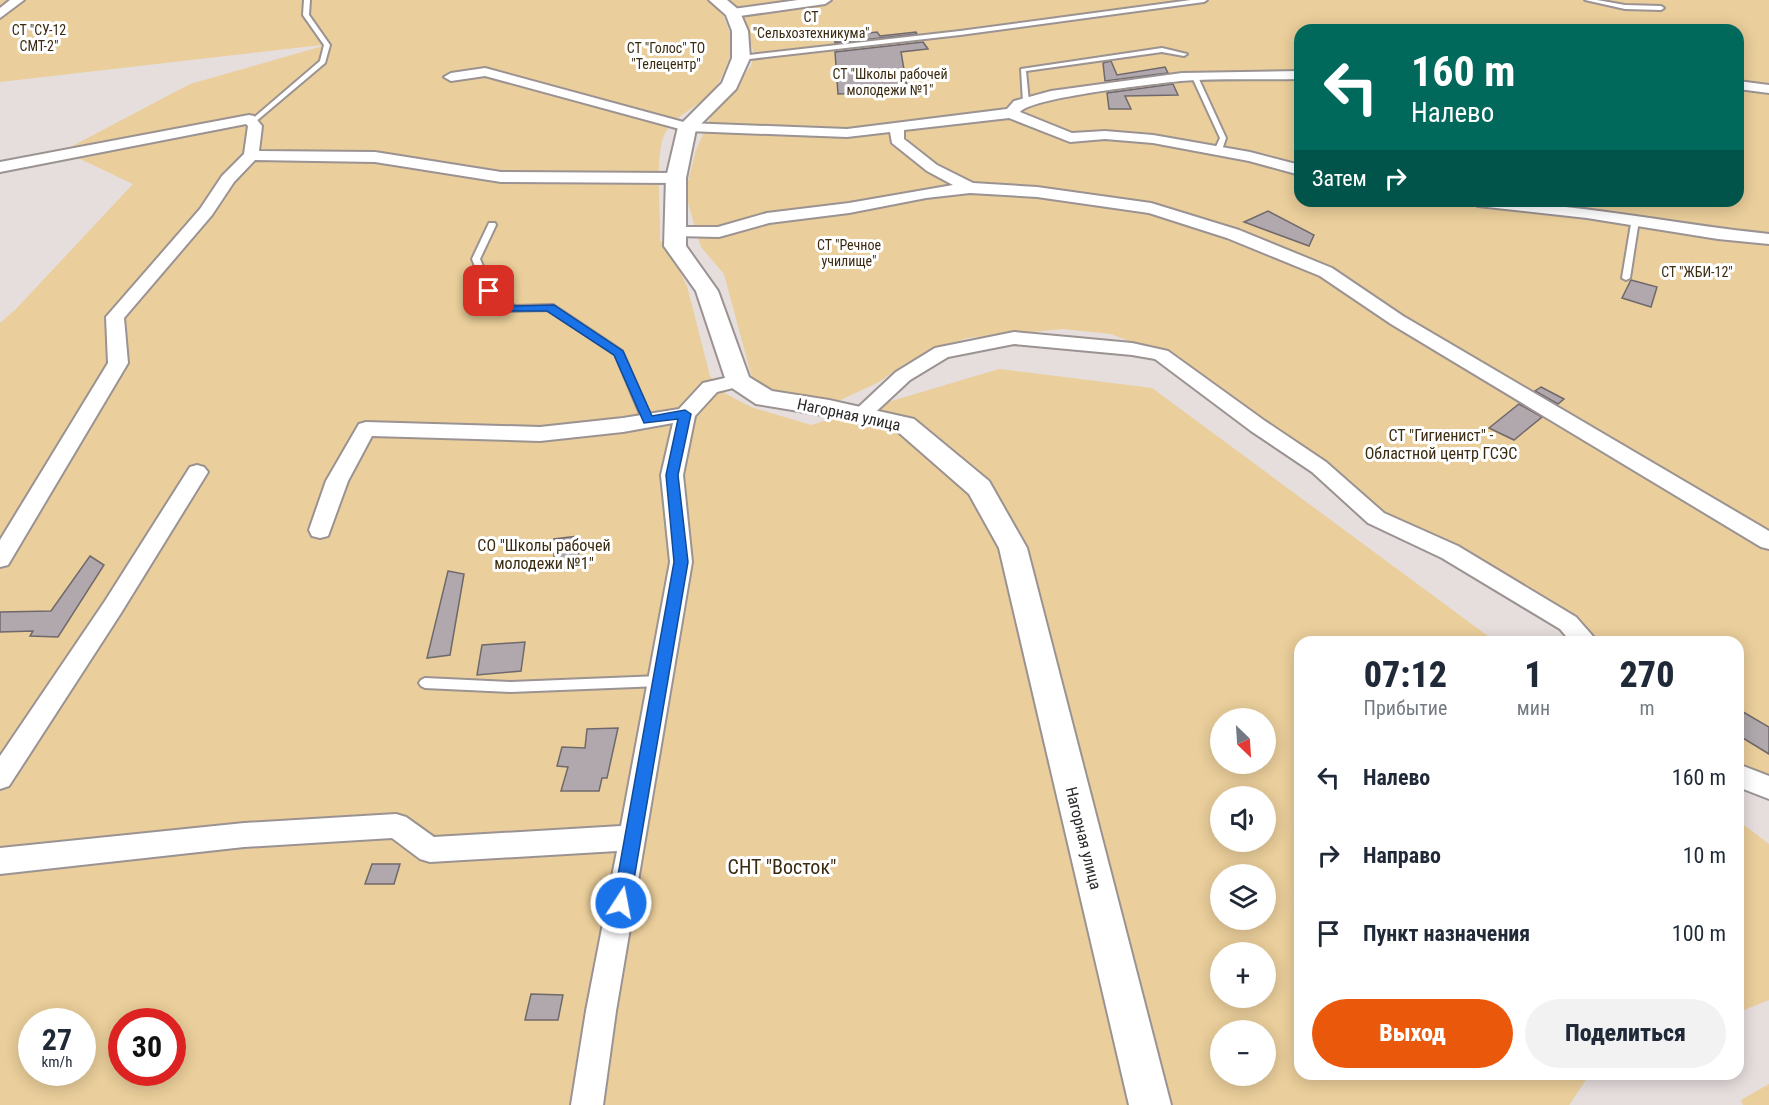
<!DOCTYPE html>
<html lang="ru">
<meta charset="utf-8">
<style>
:root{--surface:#fff;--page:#f2f2f3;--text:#1f2937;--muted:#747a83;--accent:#ea580c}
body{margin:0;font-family:"Roboto Condensed",sans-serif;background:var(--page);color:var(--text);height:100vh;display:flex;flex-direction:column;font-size:22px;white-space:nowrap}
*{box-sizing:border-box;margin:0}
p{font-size:20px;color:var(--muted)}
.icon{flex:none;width:33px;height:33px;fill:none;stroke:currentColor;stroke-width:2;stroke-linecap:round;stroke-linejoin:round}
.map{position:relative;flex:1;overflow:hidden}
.details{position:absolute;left:1294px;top:636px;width:450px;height:444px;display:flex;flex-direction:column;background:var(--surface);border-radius:18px;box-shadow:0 3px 15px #0003}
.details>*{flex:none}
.banner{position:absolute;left:1294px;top:24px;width:450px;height:183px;border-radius:18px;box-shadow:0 3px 15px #0003;background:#00695c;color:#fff;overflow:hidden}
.needle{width:39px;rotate:155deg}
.tools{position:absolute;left:1210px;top:708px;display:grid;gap:12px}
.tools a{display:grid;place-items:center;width:66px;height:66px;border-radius:50%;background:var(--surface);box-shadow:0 3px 15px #0003;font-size:30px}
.speed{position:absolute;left:18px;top:1008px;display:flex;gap:12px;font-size:30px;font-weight:700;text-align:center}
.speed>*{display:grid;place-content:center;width:78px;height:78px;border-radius:50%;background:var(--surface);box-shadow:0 3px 15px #0003;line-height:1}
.speed small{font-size:15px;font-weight:400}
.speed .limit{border:9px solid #d22;background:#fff;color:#111}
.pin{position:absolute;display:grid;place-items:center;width:51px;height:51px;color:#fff;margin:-26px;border-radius:12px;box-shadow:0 3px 9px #0006}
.me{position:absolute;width:66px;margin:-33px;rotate:11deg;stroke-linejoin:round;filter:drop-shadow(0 0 4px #0008)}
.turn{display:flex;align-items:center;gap:21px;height:126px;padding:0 18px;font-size:27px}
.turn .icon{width:78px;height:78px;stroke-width:2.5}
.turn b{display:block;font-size:42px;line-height:51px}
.then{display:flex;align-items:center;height:57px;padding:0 18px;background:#0003;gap:12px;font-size:22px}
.eta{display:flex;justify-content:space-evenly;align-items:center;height:102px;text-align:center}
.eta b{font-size:36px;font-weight:800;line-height:42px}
.action{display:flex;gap:12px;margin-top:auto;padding:12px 18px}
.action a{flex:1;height:69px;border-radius:36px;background:var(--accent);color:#fff;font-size:24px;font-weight:800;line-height:69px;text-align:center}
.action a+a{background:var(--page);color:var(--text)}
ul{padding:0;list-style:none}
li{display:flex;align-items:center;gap:18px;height:78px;padding:0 18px}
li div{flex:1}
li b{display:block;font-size:22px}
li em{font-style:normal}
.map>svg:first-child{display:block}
</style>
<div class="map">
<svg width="1769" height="1105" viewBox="0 0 1769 1105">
<rect width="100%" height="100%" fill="#e6dddd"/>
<g fill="#eace9b" fill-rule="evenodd">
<path d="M0 0H707L723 15 734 44C728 62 723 80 710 94 696 108 670 118 663 138 655 162 661 212 660 240L668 249 687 286 710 376 726 394 751 407 811 425 999 369 1152 388 1496 642H1300V1074H1590L1569 1105H0V323L15 310 133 184 63 151 190 84 330 44 0 82ZM1221 718H1266V764H1221ZM1221 796H1266V842H1221ZM1221 874H1266V920H1221ZM1221 952H1266V998H1221ZM32 1022H82V1072H32ZM122 1022H172V1072H122ZM1221 1030H1266V1076H1221Z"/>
<path d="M729 0H1769V785L1739 766 1738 642H1594L1393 521 1262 426 1212 382 1162 354 1111 334 1063 329 967 338 933 349 903 365 879 382 834 403 790 396 753 382 724 274 701 247 685 193 696 150 712 114 751 66 754 55 746 25 739 9ZM1300 30H1738V201H1300Z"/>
<polygon points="1739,821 1769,844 1769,1000 1739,1012"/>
<polygon points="1769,1084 1769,1105 1743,1105 1741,1100"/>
</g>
<g fill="#b0a8ac" stroke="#70696c" stroke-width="1.5">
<polygon points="877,32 880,36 916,32 917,34 835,43 835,41 854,39 852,35"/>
<polygon points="923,42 928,49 901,52 907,87 868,88 869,93 838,94 835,52"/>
<polygon points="1111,61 1117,75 1165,67 1168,73 1105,81 1103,63"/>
<polygon points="1173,84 1178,95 1125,96 1131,109 1109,109 1107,93"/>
<polygon points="1268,211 1314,235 1309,246 1244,222"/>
<polygon points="1631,280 1657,287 1651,307 1622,298"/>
<polygon points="1541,387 1564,399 1558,404 1535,391"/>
<polygon points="1519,404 1542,417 1514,440 1489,428"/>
<polygon points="578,536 579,566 554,570 554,539"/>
<polygon points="90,556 104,565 58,637 30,636 33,631 0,632 0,612 51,611"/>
<polygon points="448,571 464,574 450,655 427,658"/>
<polygon points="525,642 521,671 477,675 482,645"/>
<polygon points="1738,709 1769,727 1769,754 1738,735"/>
<polygon points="618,728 607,778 602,778 599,791 561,791 568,767 557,766 562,747 585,748 587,729"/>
<polygon points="372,864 400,864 394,884 365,884"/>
<polygon points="531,994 563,995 558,1020 525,1020"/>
</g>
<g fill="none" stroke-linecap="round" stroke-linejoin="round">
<g stroke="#9b9292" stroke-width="4">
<g id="service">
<polygon points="304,0 310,0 309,15 330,45 325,63 254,123 250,123 250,121 320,61 324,45 303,15"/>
<polygon points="1191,0 1207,0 1204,2 960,35 741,60 738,58 741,56 960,31"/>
<polygon points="1585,0 1597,0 1625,5 1661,6 1664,8 1661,10 1625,9"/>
<polygon points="1162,48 1187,54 1184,56 1162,52 1026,71 1029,102 1026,104 1023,102 1021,69"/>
<polygon points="1195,75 1198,77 1226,138 1221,153 1214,151 1220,138 1192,77"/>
<polygon points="1632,218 1639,220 1630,278 1626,280 1622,278"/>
<polygon points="489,223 495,223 496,225 480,259 493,290 515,306 553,305 622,351 653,421 651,423 648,424 643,421 615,354 548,310 510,311 486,293 472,259"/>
<polygon points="660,676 664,678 666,681 664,684 660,686 511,692 425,688 421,686 419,683 421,680 425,678 511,682"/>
</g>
</g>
<g stroke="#9b9292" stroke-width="4">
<g id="minor">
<polygon points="10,0 24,0 0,18 0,8"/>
<polygon points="798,0 831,0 825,4 733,17 727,13 733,9"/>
<path d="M485 68 687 123 847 129 1007 109 1014 101 1051 91 1182 73 1300 71V79C1261 80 1220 78 1181 81 1155 84 1033 97 1020 112L1072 133 1105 131 1153 135 1250 152 1300 165V175L1249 161 1153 143 1105 139 1070 142 1009 118 904 130V139L937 165 973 183 1037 187 1151 203 1239 230 1332 268 1403 316 1769 531V549L1761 547 1391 324 1320 276 1227 238 1149 213 1037 197 970 193 926 198 849 213 769 223 719 237 675 236 669 235 667 231 669 227H718L767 213 849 203 953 185 927 171 892 143 890 132 847 137 687 131 485 76 451 81 444 77 451 73Z"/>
<polygon points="1738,81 1769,85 1769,93 1738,89"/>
<polygon points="249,115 254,116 262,126 259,151 375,152 501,172 676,173 684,178 676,183 501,182 375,162 255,160 234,182 212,215 124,318 128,363 8,565 0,567 0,540 108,363 106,317 200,209 222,176 244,154 248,126 246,124 0,172 0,162"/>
<path d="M1470 201C1572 201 1668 224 1769 234V244L1718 239 1587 218 1478 206Z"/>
<polygon points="1014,332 1132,343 1168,351 1265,421 1326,462 1384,513 1458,546 1576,617 1598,642 1571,642 1560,629 1442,558 1368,523 1312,472 1251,431 1155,359 1132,355 1014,344 948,357 910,380 867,420 860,421 853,420 850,415 896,372 935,348"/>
<polygon points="738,375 745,377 748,381 745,385 717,392 695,416 683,475 692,562 616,1011 603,1105 571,1105 586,1011 617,851 430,862 420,859 392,838 244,847 0,874 0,848 244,823 396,814 406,817 434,837 621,826 670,562 661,475 673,423 623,432 540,441 372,436 348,481 328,536 320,538 312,536 309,530 326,481 359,424 366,422 540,427 623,418 679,409 703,383"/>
<polygon points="197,465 204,467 208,472 121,613 9,786 0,789 0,756 105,601 190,467"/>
<polygon points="1738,764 1769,776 1769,799 1738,787"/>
</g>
</g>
<g stroke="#9b9292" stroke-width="4">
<polygon id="tertiary" points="709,0 727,0 739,10 748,31 750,58 736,89 696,129 686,178 686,246 718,291 749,377 772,391 829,400 914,419 989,481 1027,548 1171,1105 1129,1105 999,548 969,494 897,431 829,416 756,404 729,386 726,381 696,291 664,246 666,178 678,127 722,83 732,58 732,31 726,15"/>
</g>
<use href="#service" fill="#fff" fill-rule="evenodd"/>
<use href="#minor" fill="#fff" fill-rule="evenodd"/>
<use href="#tertiary" fill="#fff" fill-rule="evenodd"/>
</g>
<polygon fill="#1a73e8" stroke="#114b97" stroke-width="1.5" points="489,287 515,306 554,305 623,351 652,416 685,410 691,414 678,475 688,562 630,903 627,909 621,911 615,909 613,903 674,562 666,475 678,419 644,423 614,355 547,311 509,311 486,293 486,288"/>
<g text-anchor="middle" stroke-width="6" stroke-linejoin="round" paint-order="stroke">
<g font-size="14" fill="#3a2b10" stroke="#fff">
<text x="811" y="22">СТ<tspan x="811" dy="16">"Сельхозтехникума"</tspan></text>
<text x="39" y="35">СТ "СУ-12<tspan x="39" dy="16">СМТ-2"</tspan></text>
<text x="666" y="53">СТ "Голос" ТО<tspan x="666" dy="16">"Телецентр"</tspan></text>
<text x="890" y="79">СТ "Школы рабочей<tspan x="890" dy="16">молодежи №1"</tspan></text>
<text x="849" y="250">СТ "Речное<tspan x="849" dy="16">училище"</tspan></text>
<text x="1697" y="277">СТ "ЖБИ-12"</text>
</g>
<g font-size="16" fill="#2a2727" stroke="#fff">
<text transform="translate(849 414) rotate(12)" y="6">Нагорная улица</text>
<text transform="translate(1084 838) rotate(76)" y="6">Нагорная улица</text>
</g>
<g font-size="16" fill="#3a2b10" stroke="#fff">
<text x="1441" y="441">СТ "Гигиенист" -<tspan x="1441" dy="18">Областной центр ГСЭС</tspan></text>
<text x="544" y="551">СО "Школы рабочей<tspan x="544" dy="18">молодежи №1"</tspan></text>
</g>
<g font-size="20" fill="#3a2b10" stroke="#fff">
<text x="782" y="874">СНТ "Восток"</text>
</g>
</g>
</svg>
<div class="tools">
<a><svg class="needle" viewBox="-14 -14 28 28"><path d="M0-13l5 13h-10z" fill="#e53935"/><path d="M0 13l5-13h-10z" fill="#747a83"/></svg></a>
<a><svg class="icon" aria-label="sound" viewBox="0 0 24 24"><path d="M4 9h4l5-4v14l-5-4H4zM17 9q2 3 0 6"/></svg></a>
<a><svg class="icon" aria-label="layers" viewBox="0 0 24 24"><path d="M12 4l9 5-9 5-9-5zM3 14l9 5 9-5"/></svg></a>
<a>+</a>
<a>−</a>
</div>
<div class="speed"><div>27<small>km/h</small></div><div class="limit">30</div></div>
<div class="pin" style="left:489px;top:291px;background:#d93025"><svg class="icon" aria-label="arrive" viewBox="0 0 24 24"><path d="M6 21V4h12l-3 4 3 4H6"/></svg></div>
<svg class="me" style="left:621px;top:903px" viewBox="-20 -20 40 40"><circle r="17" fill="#1a73e8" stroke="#fff" stroke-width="3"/><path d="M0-11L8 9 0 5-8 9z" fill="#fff"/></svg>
<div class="banner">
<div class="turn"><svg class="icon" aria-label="left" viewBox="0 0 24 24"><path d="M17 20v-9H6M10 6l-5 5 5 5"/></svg><div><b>160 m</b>Налево</div></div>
<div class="then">Затем<svg class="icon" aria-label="right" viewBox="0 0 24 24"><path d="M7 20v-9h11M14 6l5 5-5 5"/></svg></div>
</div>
<section class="details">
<div class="eta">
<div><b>07:12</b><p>Прибытие</p></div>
<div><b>1</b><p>мин</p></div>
<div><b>270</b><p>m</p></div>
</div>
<ul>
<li><svg class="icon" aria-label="left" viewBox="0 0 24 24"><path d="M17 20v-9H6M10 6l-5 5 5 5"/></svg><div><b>Налево</b></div><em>160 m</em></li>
<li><svg class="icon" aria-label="right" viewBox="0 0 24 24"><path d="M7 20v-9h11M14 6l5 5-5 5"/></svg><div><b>Направо</b></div><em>10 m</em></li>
<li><svg class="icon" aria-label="arrive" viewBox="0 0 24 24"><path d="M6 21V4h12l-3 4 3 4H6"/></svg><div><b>Пункт назначения</b></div><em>100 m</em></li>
</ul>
<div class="action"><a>Выход</a><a>Поделиться</a></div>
</section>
</div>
